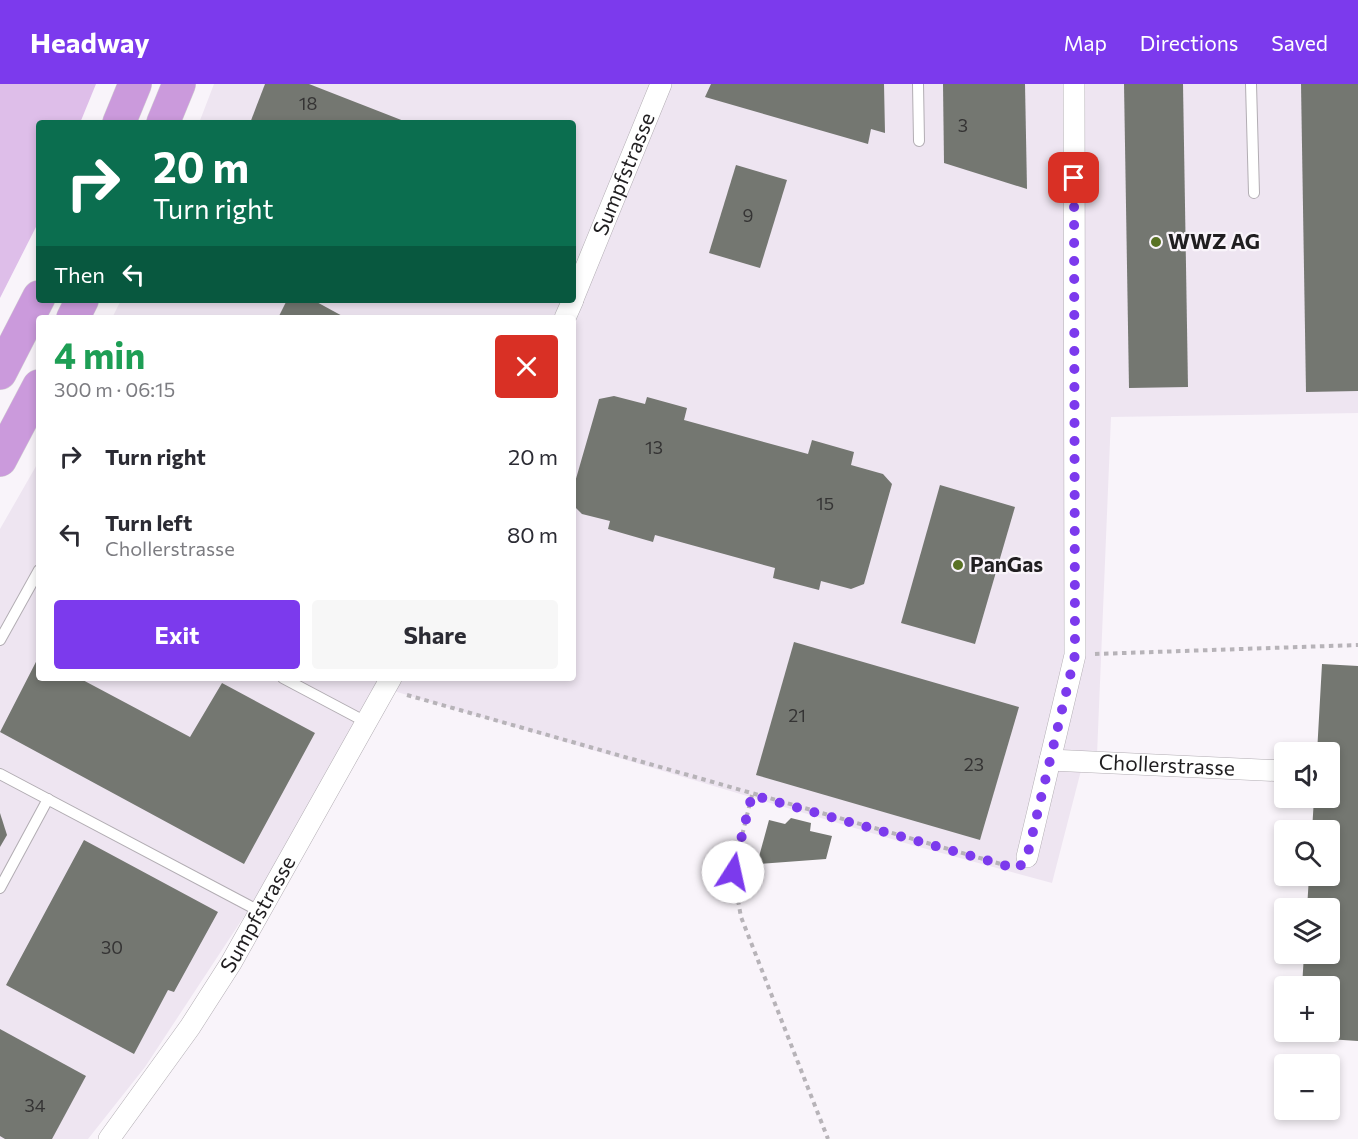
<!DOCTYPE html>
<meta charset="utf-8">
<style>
:root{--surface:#fff;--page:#f7f7f7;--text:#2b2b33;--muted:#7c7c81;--accent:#7c3aed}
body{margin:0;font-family:Commissioner,sans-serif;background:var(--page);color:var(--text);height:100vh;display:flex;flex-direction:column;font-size:22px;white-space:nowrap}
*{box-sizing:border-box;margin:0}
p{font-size:20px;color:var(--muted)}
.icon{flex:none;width:33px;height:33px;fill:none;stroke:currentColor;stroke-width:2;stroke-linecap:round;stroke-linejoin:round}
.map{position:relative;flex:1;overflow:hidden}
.panel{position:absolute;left:36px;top:231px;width:540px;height:366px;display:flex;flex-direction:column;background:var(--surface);border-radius:6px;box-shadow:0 3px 9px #0003}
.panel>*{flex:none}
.guide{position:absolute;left:36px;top:36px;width:540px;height:183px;border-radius:6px;box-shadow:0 3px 9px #0003;background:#0b6e4f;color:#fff;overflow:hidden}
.controls{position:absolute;left:1274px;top:658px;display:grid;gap:12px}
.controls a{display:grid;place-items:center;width:66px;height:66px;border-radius:6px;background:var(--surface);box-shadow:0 3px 9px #0003;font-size:30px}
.pin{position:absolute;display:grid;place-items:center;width:51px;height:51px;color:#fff;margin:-26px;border-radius:12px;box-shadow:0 3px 9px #0006}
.me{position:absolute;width:66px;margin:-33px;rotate:10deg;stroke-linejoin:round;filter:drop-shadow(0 0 4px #0008)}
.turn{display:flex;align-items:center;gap:21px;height:126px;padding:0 18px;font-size:27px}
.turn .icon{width:78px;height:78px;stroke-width:2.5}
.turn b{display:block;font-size:42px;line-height:51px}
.then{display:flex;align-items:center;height:57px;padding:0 18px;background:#0003;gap:12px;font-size:22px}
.round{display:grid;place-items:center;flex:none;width:63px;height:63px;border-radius:6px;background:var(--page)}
.headline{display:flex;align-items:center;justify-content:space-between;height:102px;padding:0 18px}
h1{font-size:36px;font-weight:700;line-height:45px;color:#1e9e55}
.button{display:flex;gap:12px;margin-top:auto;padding:12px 18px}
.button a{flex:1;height:69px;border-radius:6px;background:var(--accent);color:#fff;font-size:24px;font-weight:700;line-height:69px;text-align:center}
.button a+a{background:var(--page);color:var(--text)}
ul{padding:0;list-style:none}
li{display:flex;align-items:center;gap:18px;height:78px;padding:0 18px}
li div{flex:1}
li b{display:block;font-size:22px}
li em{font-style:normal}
header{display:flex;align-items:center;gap:36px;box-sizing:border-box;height:84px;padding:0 30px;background:var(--accent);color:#fff}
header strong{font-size:28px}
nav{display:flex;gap:33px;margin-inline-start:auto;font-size:21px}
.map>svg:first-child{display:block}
</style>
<header>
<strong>Headway</strong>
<nav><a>Map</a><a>Directions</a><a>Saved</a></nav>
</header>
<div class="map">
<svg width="1358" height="1055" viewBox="0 0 1358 1055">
<rect width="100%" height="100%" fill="#f9f4fa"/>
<polygon fill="#eee5f1" points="214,0 1358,0 1358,329 1111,333 1097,671 1085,671 1052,799 912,761 387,605 391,609 145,983 88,1055 0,1055 0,445 39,377 39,594 573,594 573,234 112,234 121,216 573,216 573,39 199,39"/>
<polygon fill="#debee9" points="0,0 96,0 80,39 39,39 39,137 0,214"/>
<g fill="#747771">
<polygon points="265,0 309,0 409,39 250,39"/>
<polygon points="711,0 884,0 885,49 871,45 868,60 705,13"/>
<polygon points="943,0 1025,0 1027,105 944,79"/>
<polygon points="1124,0 1183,0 1188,303 1129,304"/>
<polygon points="1301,0 1358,0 1358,307 1306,308"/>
<polygon points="736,81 787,96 760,184 709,169"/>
<polygon points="287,216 313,216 346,234 278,234"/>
<polygon points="614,312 645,320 647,313 687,324 684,336 808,370 812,356 854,368 851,381 883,390 892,400 864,500 851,505 821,497 819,506 773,494 775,484 655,451 653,458 608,445 610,437 582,430 573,421 573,405 599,315"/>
<polygon points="940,401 1015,423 975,560 901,539"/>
<polygon points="794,558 1019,623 980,756 756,691"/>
<polygon points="39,572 39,594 79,594 190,653 222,599 315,649 244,780 0,648"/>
<polygon points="1322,580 1358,582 1358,957 1298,953 1299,948 1329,948 1329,903 1302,903 1304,870 1329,870 1329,825 1307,825 1309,792 1329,792 1329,747 1312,747 1314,714 1329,714 1329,669 1317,669"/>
<polygon points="0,729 7,751 0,763"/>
<polygon points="791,734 811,739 810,747 832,752 826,775 757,780 769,736 785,740"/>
<polygon points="84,756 218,828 174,908 168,906 134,970 6,901"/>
<polygon points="0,945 86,992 52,1055 5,1055 0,1052"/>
</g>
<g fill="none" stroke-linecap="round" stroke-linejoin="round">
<g stroke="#b2adb3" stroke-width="12">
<g id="service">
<polyline points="918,0 919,57"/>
<polyline points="1251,0 1254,109"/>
<polyline points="0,556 39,486"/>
<polyline points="283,594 366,638"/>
<polyline points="0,690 261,828"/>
<polyline points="0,804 48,715"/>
</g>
</g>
<g stroke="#b2adb3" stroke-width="22">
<g id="minor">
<path id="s1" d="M573 215 661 0"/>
<polyline points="565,234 573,216"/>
<path id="s2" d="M1050 676 1284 687"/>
<polyline points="1027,773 1075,571 1074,0"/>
<path id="s3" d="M109 1055 190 943 231 879 391 594"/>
</g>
</g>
<g stroke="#d2d2d2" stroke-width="34">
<g id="motorway">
<polyline points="119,39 135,0"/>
<polyline points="163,39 179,0"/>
<polyline points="73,234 82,216"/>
<polyline points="0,289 39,213"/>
<polyline points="0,376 39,302"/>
</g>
</g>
<g stroke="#b7b3b8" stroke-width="4" stroke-dasharray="4.5 4.5" stroke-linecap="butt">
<polyline points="1095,570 1358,561"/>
<polyline points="407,611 1008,782"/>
<polyline points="752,711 733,788 741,833 828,1055"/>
</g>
<use href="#service" stroke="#fff" stroke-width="10"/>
<use href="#minor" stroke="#fff" stroke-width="21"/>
<use href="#motorway" stroke="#cb9adc" stroke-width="33"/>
</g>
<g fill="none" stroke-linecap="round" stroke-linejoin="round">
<polyline stroke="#7c3aed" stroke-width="10" stroke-dasharray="0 18" points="733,788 752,711 1018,785 1027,773 1075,571 1074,94"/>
</g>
<g fill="#597224" stroke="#f9f4fa" stroke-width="2">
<circle cx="1156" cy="158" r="6"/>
<circle cx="958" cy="481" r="6"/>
</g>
<g text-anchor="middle" stroke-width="4.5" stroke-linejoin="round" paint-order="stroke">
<g font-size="18" fill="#353434">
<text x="308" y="26">18</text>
<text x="963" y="48">3</text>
<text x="748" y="138">9</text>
<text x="654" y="370">13</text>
<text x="825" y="426">15</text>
<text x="797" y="638">21</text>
<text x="974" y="687">23</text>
<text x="112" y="870">30</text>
<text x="35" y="1028">34</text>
</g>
<g font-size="21" fill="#201e20" stroke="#f9f4fa">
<text dy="7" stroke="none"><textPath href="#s1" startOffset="135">Sumpfstrasse</textPath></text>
<text dy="7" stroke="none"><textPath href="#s2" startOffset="117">Chollerstrasse</textPath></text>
<text dy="7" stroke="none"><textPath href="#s3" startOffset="270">Sumpfstrasse</textPath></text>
</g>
<g font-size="21" font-weight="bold" fill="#201e20" stroke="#f9f4fa" text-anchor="start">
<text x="1168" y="165">WWZ AG</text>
<text x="970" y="488">PanGas</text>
</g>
</g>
</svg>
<div class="controls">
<a><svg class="icon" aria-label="sound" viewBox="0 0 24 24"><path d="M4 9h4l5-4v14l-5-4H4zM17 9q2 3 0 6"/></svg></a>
<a><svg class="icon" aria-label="search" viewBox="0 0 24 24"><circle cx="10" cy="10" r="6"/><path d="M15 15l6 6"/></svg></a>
<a><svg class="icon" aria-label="layers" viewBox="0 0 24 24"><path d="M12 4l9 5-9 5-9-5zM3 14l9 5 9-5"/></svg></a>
<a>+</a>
<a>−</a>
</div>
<div class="pin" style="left:1074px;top:94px;background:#d93025"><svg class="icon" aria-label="arrive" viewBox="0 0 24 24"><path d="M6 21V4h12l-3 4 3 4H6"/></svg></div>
<svg class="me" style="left:733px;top:788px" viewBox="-20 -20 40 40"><circle r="19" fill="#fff"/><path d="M0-13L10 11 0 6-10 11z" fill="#7c3aed"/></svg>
<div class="guide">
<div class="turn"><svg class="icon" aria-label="right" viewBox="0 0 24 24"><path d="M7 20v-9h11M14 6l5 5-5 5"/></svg><div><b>20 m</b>Turn right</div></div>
<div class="then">Then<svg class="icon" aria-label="left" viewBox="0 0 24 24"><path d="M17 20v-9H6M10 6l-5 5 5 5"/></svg></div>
</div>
<section class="panel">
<div class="headline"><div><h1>4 min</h1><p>300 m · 06:15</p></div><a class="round" style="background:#d93025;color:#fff"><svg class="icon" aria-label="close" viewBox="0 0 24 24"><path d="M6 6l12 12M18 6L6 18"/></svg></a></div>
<ul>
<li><svg class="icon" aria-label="right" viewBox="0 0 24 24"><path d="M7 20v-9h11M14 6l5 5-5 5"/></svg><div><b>Turn right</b></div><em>20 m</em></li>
<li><svg class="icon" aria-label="left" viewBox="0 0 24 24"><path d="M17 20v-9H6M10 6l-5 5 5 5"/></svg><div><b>Turn left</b><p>Chollerstrasse</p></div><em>80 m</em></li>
</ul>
<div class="button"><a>Exit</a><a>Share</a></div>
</section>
</div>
